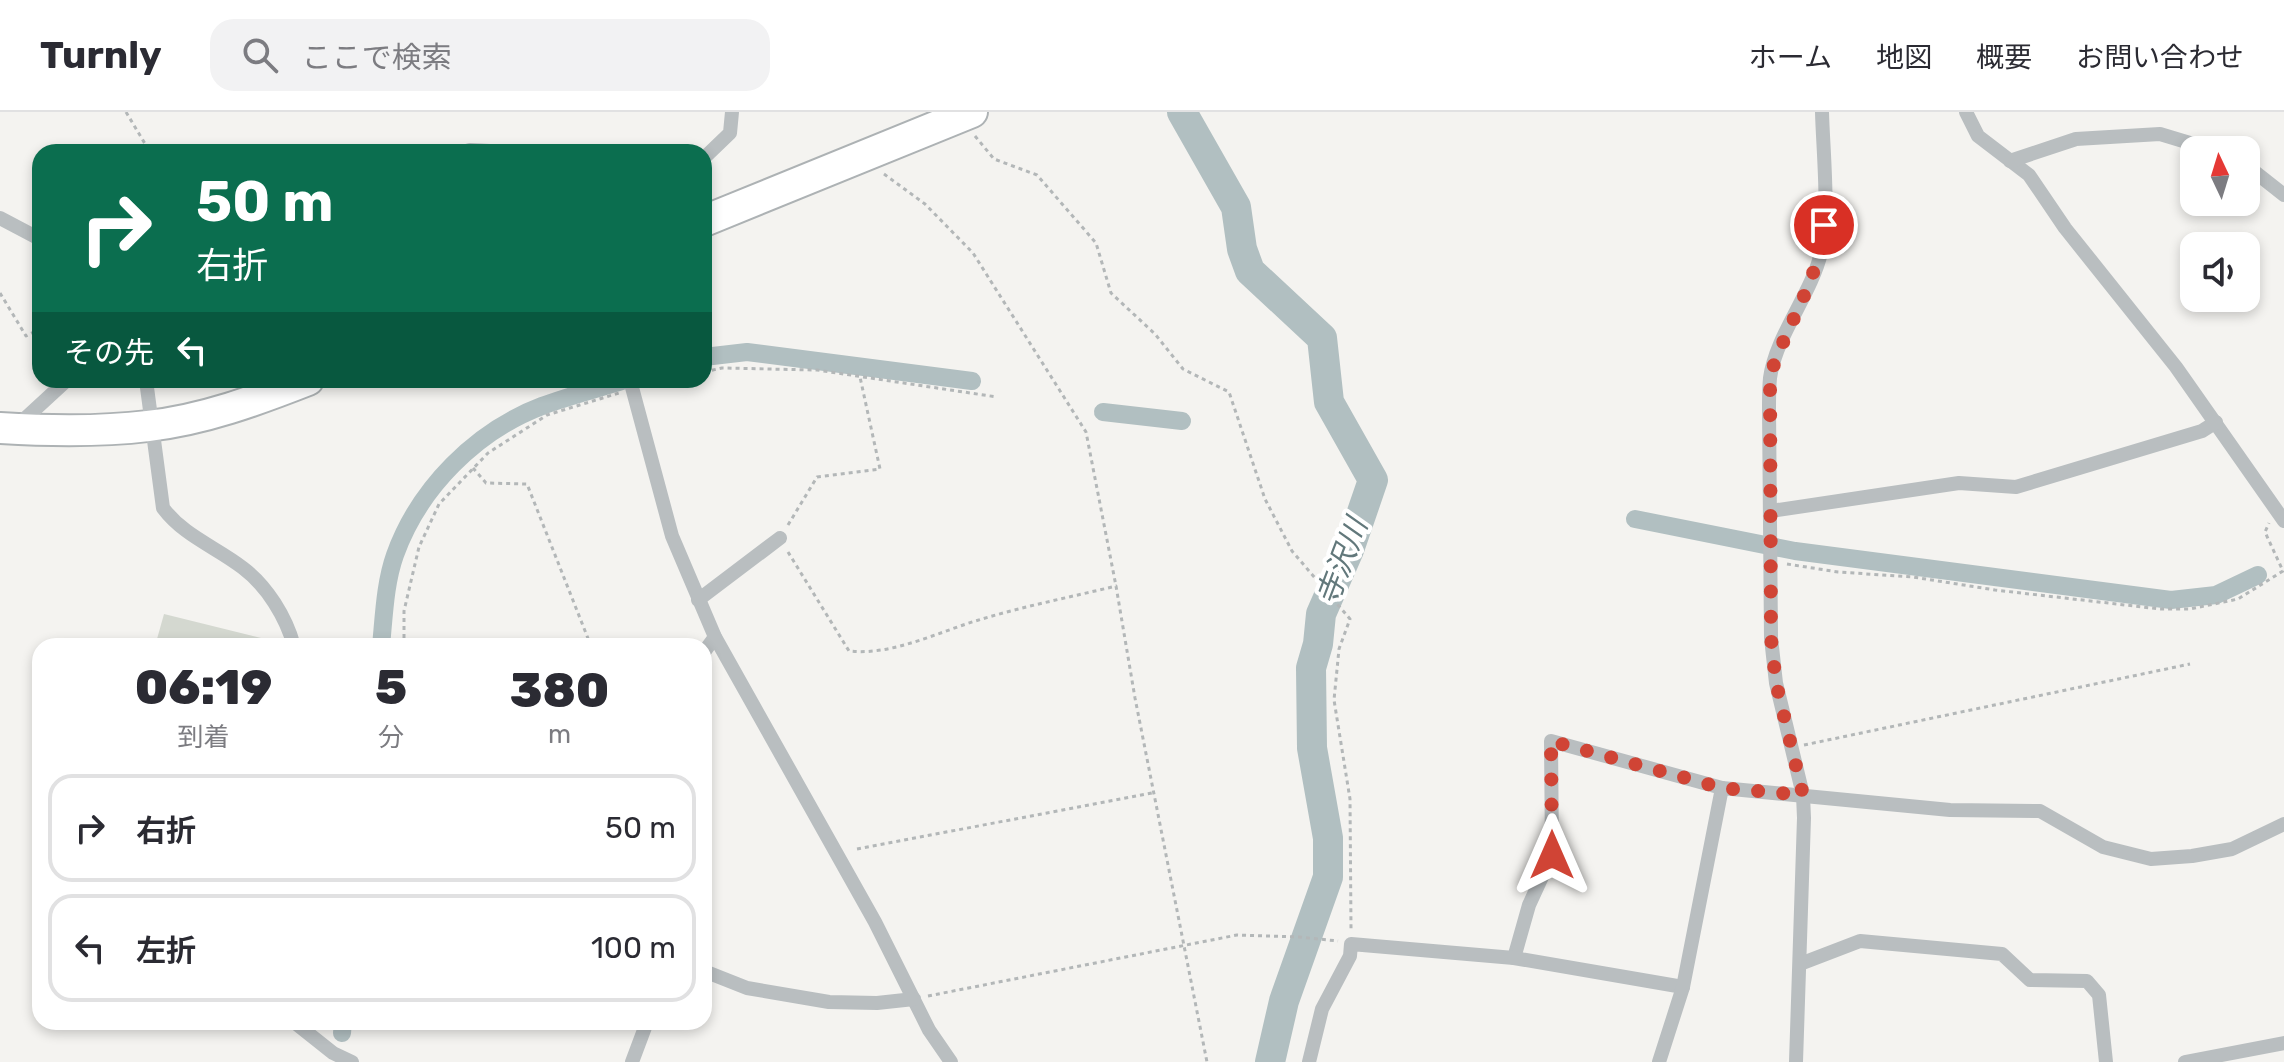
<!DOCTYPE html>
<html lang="ja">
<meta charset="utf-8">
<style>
:root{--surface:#fff;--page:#f2f2f3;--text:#2b2b33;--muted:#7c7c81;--line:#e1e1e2}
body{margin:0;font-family:Rubik,"Noto Sans JP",sans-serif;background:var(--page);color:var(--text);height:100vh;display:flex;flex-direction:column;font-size:30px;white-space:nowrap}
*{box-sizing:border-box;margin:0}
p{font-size:26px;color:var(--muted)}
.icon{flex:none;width:44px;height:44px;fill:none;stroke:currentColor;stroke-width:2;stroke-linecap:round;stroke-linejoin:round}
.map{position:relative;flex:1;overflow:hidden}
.side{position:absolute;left:32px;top:526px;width:680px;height:392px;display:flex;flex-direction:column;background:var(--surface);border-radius:24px;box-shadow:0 4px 12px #0003}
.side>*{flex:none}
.banner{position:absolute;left:32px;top:32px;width:680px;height:244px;border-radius:24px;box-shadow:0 4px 12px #0003;background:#0b6e4f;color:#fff;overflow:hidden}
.needle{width:52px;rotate:356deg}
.controls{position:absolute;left:2180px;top:24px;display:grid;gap:16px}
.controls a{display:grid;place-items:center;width:80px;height:80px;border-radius:16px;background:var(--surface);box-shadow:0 4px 12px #0003;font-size:40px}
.pin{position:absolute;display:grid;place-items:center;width:68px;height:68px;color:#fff;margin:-34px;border:4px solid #fff;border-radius:50%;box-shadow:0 2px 8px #0007}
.me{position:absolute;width:88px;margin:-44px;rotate:0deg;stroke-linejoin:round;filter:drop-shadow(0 0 6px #0008)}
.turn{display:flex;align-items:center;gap:28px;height:168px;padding:0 32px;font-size:36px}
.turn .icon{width:104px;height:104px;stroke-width:2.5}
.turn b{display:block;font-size:56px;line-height:68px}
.then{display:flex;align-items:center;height:76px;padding:0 32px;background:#0003;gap:16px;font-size:30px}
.eta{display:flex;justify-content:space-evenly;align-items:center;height:136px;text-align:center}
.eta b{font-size:48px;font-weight:800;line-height:56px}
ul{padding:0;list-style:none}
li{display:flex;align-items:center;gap:24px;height:108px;margin:0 16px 12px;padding:0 16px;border:4px solid var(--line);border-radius:24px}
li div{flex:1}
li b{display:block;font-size:30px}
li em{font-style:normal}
header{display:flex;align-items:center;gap:48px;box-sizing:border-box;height:112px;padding:0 40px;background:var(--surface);border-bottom:2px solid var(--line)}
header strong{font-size:38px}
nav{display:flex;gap:44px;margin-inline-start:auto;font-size:28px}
.search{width:560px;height:72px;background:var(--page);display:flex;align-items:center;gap:20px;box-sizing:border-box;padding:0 28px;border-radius:24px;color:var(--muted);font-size:30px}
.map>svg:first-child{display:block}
</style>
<header>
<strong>Turnly</strong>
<div class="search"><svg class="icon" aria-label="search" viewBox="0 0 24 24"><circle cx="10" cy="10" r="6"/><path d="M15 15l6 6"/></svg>ここで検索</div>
<nav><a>ホーム</a><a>地図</a><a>概要</a><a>お問い合わせ</a></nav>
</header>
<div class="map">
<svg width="2284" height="950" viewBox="0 0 2284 950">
<rect width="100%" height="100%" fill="#f4f3f0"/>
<polygon fill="#d4d8d0" points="164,502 293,534 155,534"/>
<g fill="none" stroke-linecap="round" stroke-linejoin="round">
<g stroke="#b1bfc1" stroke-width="18">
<polyline points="704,245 747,240 972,269"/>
<polyline points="1103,300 1182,309"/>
<polyline points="1635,407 1795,439 2171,488 2216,483 2258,463"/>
<path d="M381 534C384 504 385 471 395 443 419 376 476 319 542 294 569 284 597 277 625 268"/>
<polyline points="342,921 343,910"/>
</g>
<polyline stroke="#b1bfc1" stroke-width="30" points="1182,0 1236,95 1242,137 1250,159 1322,226 1329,290 1373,368 1349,438 1321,502 1318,532 1311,556 1312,636 1328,726 1328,765 1284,889 1270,950"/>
<g stroke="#adb2b4" stroke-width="34">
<g id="major">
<polyline points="704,109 972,0"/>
<path d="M0 316C49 319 99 320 148 314 203 308 257 288 308 268"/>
</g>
</g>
<g stroke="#b3b7b8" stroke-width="3" stroke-dasharray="4 4" stroke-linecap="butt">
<polyline points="126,0 150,40"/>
<polyline points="975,24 994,47 1037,63 1096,131 1111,181 1155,222 1183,257 1229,280 1265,387 1292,439 1350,507 1339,537 1334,588 1350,687 1351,817"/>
<polyline points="884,62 925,92 973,141 1086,320 1116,474"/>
<polyline points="0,181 26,224 40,217"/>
<polyline points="704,260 722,256 817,258 997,285"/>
<polyline points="646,273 669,268"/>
<polyline points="473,356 486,371 527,372 591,534"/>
<polyline points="788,413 817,365 880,357 860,265"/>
<path d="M788 440 849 539C893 544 940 519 982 507 1025 494 1071 485 1116 474L1135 586 1207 950"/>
<polyline points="1787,452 1838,460 1913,465 1995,478 2160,497 2190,497 2238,487 2283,459 2265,420 2269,411"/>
<polyline points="404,534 404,499 419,435 439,392 488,341 547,303 619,281"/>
<polyline points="1804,633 2190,552"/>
<polyline points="857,737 1152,681"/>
<polyline points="928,884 1237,823 1299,825 1338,829"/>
</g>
<g stroke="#b9bec0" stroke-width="14">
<polyline points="1966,0 1978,24 2029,63 2065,116 2176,255 2284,409"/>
<polyline points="463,40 470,38 511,40"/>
<polyline points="704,46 730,21 732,0"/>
<polyline points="2010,49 2076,27 2160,22 2213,38"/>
<polyline points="2246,53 2284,83"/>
<polyline points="0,106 36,125 40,130"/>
<path d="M146 268 163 396C184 424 216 435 243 456 267 474 286 505 294 534"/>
<polyline points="630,268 672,424 715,525 875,810 929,918 951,950"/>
<polyline points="17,314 67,268"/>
<polyline points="1771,399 1959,371 2016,375 2202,319 2216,310"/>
<polyline points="698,488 780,426"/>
<polyline points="704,540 715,525"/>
<polyline points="1514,846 1529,793 1552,743 1551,629 1722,676"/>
<polyline points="1800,852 1860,829 2002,842 2030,868 2087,869 2099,883 2106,950"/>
<polyline points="704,859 747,876 829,890 877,891 914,887"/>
<polyline points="294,910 333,941 352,950"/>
<polyline points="632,950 647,910"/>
<polyline points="1309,950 1322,897 1350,844 1351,832 1514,846 1683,875"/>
<polyline points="1659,950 1683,875 1722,676 1950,698 2040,699 2103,735 2151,747 2192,744 2232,737 2284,712"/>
<path d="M1796 950 1804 706 1803 683 1776 571 1771 526 1769 296C1769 286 1769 276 1770 266 1776 223 1811 183 1821 141 1830 105 1823 39 1822 0"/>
<polyline points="2185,950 2284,931"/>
</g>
<use href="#major" stroke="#fff" stroke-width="30"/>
</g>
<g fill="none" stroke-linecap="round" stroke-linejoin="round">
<path stroke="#d04435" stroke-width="14" stroke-dasharray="0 25.2" d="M1552 743 1551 629 1722 676 1803 683 1776 571 1771 526 1770 264C1787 212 1819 168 1824 113"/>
</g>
<g text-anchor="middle" stroke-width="8" stroke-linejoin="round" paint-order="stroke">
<g font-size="30" font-style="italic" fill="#62787b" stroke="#fff">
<text transform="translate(1342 450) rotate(-69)" y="10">寺沢川</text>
</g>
</g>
</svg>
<div class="controls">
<a><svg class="needle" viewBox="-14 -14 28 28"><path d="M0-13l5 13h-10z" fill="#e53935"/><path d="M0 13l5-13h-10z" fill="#7c7c81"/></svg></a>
<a><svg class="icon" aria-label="sound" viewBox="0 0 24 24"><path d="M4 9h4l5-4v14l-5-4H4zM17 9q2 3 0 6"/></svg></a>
</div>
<div class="pin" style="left:1824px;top:113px;background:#d93025"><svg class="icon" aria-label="arrive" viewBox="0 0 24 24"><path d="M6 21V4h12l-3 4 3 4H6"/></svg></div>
<svg class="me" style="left:1552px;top:743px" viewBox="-20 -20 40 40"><path d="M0-17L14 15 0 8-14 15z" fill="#d04435" stroke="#fff" stroke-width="4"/></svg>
<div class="banner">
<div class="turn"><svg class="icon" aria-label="right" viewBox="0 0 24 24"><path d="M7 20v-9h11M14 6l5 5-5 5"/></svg><div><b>50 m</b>右折</div></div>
<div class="then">その先<svg class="icon" aria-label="left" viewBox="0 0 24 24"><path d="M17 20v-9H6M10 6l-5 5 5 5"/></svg></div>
</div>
<section class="side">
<div class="eta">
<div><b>06:19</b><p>到着</p></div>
<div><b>5</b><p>分</p></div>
<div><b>380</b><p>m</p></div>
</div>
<ul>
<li><svg class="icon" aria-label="right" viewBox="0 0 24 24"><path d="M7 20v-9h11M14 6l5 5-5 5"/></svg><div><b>右折</b></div><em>50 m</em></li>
<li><svg class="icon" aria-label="left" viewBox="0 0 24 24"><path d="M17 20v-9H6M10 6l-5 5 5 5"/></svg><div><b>左折</b></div><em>100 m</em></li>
</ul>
</section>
</div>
